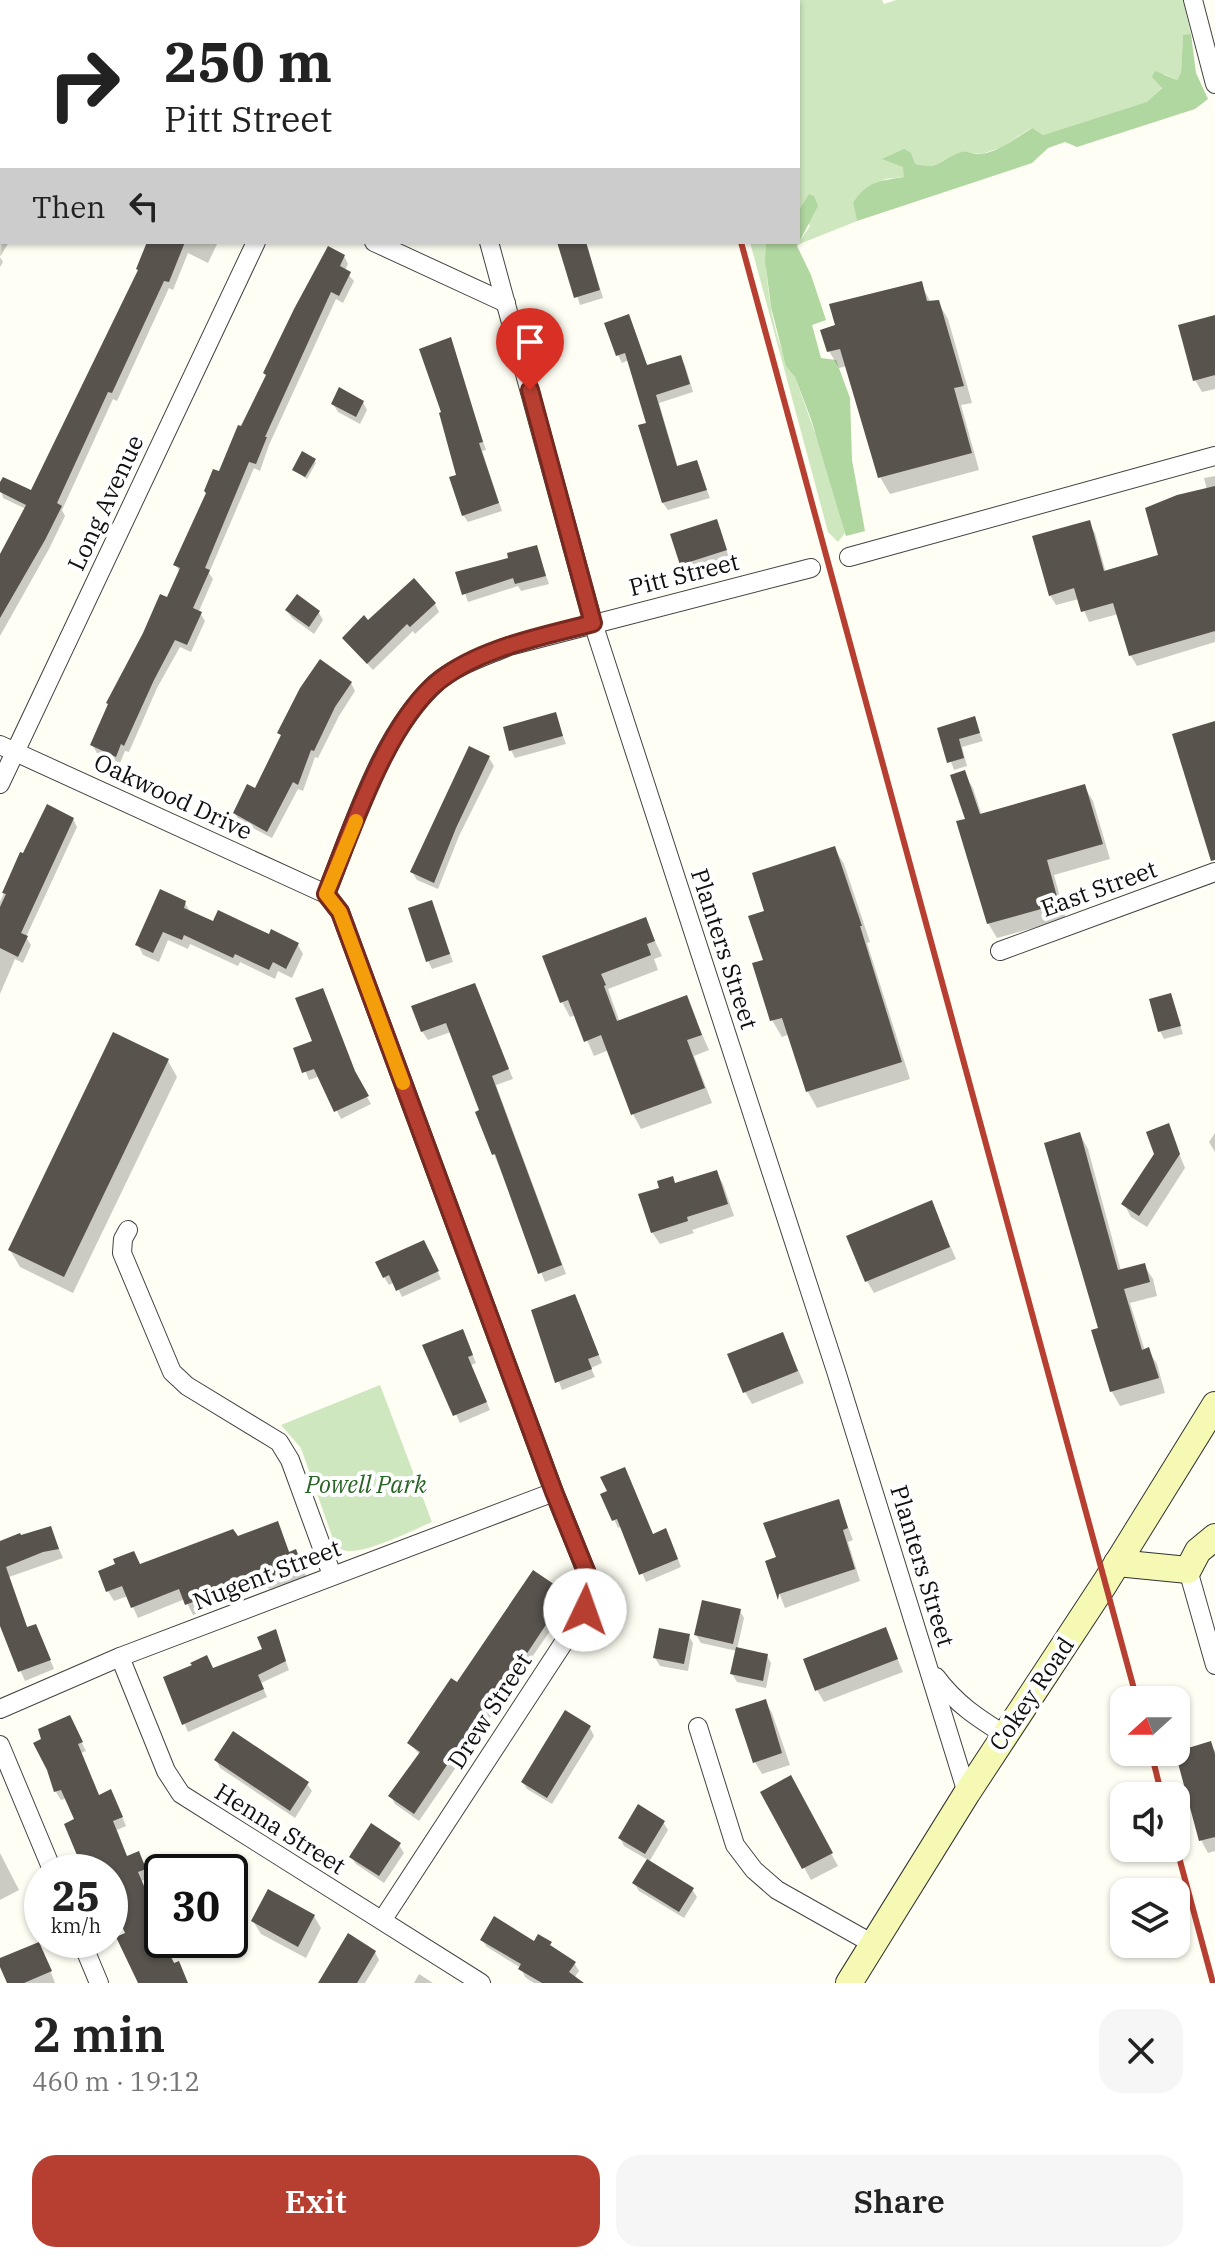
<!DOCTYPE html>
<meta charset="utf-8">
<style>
:root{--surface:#fff;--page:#f6f6f6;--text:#222;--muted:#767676;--accent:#b73f31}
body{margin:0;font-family:"IBM Plex Serif",serif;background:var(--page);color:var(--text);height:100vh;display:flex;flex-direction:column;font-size:30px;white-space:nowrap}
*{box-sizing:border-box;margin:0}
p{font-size:26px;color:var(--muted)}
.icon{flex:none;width:44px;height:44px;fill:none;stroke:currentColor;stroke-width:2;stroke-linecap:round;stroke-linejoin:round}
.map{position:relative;height:1983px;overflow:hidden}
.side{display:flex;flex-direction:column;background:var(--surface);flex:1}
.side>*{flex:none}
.banner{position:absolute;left:0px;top:0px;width:800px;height:244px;box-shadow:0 2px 6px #0004;background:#fff;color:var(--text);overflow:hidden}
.needle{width:52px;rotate:249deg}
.tools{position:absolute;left:1110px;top:1686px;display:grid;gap:16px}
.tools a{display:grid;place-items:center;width:80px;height:80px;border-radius:16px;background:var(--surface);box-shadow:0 2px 6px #0004;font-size:40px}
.speed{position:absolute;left:24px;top:1854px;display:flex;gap:16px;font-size:40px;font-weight:700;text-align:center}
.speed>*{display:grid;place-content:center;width:104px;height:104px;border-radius:50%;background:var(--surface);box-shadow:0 2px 6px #0004;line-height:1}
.speed small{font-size:20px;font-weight:400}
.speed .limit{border:4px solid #111;border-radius:12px;background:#fff;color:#111}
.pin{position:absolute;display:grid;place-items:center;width:68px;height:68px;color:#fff;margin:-82px -34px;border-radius:50% 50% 50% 0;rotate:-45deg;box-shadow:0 0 8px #0007}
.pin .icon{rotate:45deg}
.me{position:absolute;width:88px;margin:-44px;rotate:3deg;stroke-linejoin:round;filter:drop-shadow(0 0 6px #0008)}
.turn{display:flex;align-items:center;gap:28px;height:168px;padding:0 32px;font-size:36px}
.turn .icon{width:104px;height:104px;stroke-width:2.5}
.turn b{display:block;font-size:56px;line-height:68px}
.then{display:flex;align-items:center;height:76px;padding:0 32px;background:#0003;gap:16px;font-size:30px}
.round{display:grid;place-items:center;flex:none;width:84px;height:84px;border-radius:24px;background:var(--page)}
.summary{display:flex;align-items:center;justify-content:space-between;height:136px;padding:0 32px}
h1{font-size:48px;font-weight:600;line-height:60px}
.primary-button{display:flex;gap:16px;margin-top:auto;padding:16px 32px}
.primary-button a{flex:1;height:92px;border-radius:24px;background:var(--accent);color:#fff;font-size:32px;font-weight:600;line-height:92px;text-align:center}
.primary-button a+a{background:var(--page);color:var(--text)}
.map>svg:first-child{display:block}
</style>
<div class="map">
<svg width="1215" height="1983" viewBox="0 0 1215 1983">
<rect width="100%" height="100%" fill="#fefef4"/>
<g fill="#cee7bf">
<polygon points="684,0 882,0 884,4 896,0 1183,0 1191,34 1183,36 1181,74 1177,80 1164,74 1162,87 1148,102 1043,135 1031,128 1002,147 982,154 962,152 944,163 924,167 914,164 904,167 904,177 885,179 853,203 857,221 797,245 810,226 799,209 798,212 798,2"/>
<path d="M750 242H766C764 278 774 348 795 377L829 472 845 533 838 542 828 532Z"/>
<path d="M380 1385 432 1522C415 1529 357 1559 341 1549 340 1549 334 1541 333 1539L301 1448 281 1425Z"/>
</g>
<g fill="#b0d79f">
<path d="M1191 34 1196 73 1208 99 1195 109 1077 147 1065 142 1048 148 1032 163 857 221 853 203C867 181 880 181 904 177L903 167 882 159 904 149 911 153 915 164C941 171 943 157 962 152 968 151 975 155 981 154 999 152 1017 137 1032 128L1043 135 1147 102 1162 88 1152 77 1155 71 1177 80 1181 73 1183 35Z"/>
<polygon points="809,194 814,196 818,206 797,246 811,275 826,320 812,325 821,358 836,360 850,398 852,460 865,531 846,536 845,533 811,419 795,377 786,366 771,307 765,260 766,242 798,242 798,212"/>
</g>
<g fill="#0003">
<polygon points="116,0 115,2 87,0"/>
<polygon points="2,167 2,242 9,242 0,257 3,262 0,267"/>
<polygon points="148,242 218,242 208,263 188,253 173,290 169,288 117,401 113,399 62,510 65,516 49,549 0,636 0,560 26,509 3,498 0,486 32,493 139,272"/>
<polygon points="559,242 586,242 603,298 580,305"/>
<polygon points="344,256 348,264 345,271 354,281 343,303 336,299 269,445 260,471 254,468 209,573 213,579 199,611 205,621 191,652 180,647 157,688 129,752 125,751 120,763 97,753 92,745 168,600 180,573 176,565 242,429"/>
<polygon points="921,284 931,303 938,302 948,319 972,403 961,405 979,470 890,494 880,477 847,366 839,368 829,351 837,327"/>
<polygon points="629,317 648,367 680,357 685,365 693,392 659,403 678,468 696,462 710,498 668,510 663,503 640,426 648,424 629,360 622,363 618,355"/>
<polygon points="1215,317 1215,389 1202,392 1195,380"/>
<polygon points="450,340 486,450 482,451 502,511 468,522 463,515 459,476"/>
<polygon points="363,402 367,410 360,424 338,412 333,404"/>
<polygon points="314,460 316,463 307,479 294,470"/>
<polygon points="1215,476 1215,642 1137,666 1131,656 1118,614 1089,622 1079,599 1056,605 1050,595 1089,523 1095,533 1106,573 1161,557 1207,490 1204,478"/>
<polygon points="720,529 729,558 687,572 682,564"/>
<polygon points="536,547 549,584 521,591 518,586 468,602 458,573 510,559"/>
<polygon points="297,597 319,613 323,620 314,634 292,618 287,611"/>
<polygon points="435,604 439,612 415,634 413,631 373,670 344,638 368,622"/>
<polygon points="351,683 355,691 339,716 318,758 315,757 303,791 298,789 272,838 239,821 235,813 256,791 282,737 280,733"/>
<polygon points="555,715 566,744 515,758 511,750"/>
<polygon points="974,719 983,741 962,747 967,766 954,770 939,729"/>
<polygon points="489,758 494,766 459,836 438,889 417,880 412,872"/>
<polygon points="964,773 973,788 982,816 1084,786 1093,801 1110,859 1054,875 1066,919 997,938 988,923 967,820"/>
<polygon points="73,819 77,827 26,937 31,945 23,963 15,959 0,994 0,902 21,854 24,856"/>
<polygon points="834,848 844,864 870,942 867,943 910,1079 817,1108 808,1092 790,1034 782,1037 772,1020 755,965 766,961 767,912"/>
<polygon points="431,902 453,962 432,969 428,961"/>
<polygon points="185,903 191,913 214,924 298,945 303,954 292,978 278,971 275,979 240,962 238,966 190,944 188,949 168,940 159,962 143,955 138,945"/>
<polygon points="645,920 662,956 654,959 658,970 608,989 620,1023 686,998 709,1050 694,1056 712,1103 641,1129 633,1114 609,1050 594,1056 576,1015 570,1017 562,1002"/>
<polygon points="479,994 513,1079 496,1085 566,1274 545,1282 494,1154 482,1112 451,1032 428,1040 422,1031"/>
<polygon points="1170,995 1183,1034 1164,1039 1160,1031"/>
<polygon points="296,1049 358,1081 371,1104 341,1119 320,1076 309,1080"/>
<polygon points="168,1061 177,1077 73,1293 20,1267 10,1250"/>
<polygon points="1168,1126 1185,1168 1147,1227 1131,1217 1124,1204 1156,1154"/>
<polygon points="1215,1133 1215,1152 1209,1142"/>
<polygon points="1080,1134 1088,1149 1121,1271 1144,1265 1153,1279 1157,1296 1130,1303 1145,1351 1148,1350 1157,1364 1165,1393 1120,1406 1112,1392 1094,1331 1101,1329"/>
<polygon points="716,1172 723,1184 734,1216 692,1230 694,1233 660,1244 652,1232 676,1185"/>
<polygon points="931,1203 956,1259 874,1293 867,1281"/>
<polygon points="428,1250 441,1279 402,1297 395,1282 389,1285 384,1277"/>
<polygon points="579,1304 602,1363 591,1368 595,1377 562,1390 533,1311"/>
<polygon points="782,1334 804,1383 752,1404 745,1392"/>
<polygon points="467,1340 476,1363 471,1365 490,1410 460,1423 425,1347"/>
<polygon points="603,1495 653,1536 670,1538 681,1567 646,1582 622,1526 618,1528"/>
<polygon points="838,1501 853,1540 848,1542 860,1581 785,1608 767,1562 778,1558"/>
<polygon points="277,1524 290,1553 295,1551 306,1576 269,1589 267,1586 193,1615 185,1599 138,1618 128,1596 114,1601 108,1591 141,1566"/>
<polygon points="50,1528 63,1558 9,1577 28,1629 36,1626 54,1669 25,1681 0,1625 0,1543"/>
<polygon points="565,1594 570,1602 419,1821 395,1804 391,1796 420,1755 409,1743 457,1685"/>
<polygon points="740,1611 744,1618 737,1649 767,1656 771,1663 766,1688 737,1682 732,1674 737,1651 701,1643 696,1635"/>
<polygon points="885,1630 903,1672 824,1702 817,1690"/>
<polygon points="275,1632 289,1670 261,1683 267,1697 188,1732 165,1678 213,1670 264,1651"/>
<polygon points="688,1635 693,1643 688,1671 660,1666 655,1658"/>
<polygon points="765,1701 772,1713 790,1765 762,1774 755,1762"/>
<polygon points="69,1718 86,1751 81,1753 99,1797 115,1800 126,1826 117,1830 127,1858 143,1862 150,1878 141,1881 162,1933 162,1940 165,1940 175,1965 188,1983 139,1983 127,1934 110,1893 110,1872 86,1872 77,1820 67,1798 61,1800 56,1792 49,1770"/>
<polygon points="590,1728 594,1736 552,1804 527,1789 523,1782"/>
<polygon points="1210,1743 1215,1751 1215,1851 1208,1853 1201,1840"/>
<polygon points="216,1760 307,1784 312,1791 295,1818 220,1768"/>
<polygon points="790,1778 838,1866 811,1880 763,1793"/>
<polygon points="663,1822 668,1830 649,1862 692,1889 697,1897 684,1918 639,1891 634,1883 648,1860 624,1846 620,1838"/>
<polygon points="399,1845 404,1853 384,1883 356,1864 351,1857"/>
<polygon points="0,1853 19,1890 0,1900"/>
<polygon points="314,1916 321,1928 306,1958 261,1934 253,1921"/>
<polygon points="482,1940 535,1944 574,1963 579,1971 574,1978 579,1983 534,1983 525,1977 521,1968 487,1947"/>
<polygon points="43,1952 55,1983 9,1983 0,1960"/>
<polygon points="375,1952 379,1960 365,1983 326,1983"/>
<polygon points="419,1974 433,1983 414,1983"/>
</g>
<g fill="#58534d">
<polygon points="147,242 185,242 169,282 164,281 112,393 108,392 57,503 62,506 45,540 0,618 0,554 26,505 0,492 0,482 3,477 31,490 138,270 136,269"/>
<polygon points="557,242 586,242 600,290 574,298"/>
<polygon points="328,246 345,255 340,266 351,272 339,296 331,292 265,437 267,437 256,464 249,462 205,568 210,570 193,608 202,612 187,645 175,640 154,680 124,746 121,744 116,757 90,745 108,704 106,703 143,633 160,594 167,597 180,568 173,565 206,493 204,491 213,469 219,471 238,425 241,426 266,375 263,373 294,309"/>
<polygon points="922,281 927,301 939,300 964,386 954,388 972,453 878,478 840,349 827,352 820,330 835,325 829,304"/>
<polygon points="629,314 647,365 681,355 690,384 656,395 677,466 697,460 707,490 662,503 638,425 646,423 625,353 616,356 604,323"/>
<polygon points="1215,315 1215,375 1193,381 1178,325"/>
<polygon points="451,337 483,442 479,443 499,503 462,516 449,477 456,475 439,413 441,412 419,349"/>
<polygon points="339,387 364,401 356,417 331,404"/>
<polygon points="302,451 316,459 305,477 292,470"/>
<polygon points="1215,486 1215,631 1129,656 1113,603 1081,612 1074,588 1049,596 1032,536 1090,520 1104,571 1158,555 1145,508 1177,495"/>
<polygon points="717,519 727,550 680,565 670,534"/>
<polygon points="537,545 546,576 515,584 513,578 462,595 455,572 508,558 507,553"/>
<polygon points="414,578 436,603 410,627 407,624 367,664 342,638 364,615 368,620"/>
<polygon points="297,594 320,611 309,627 285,610"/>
<polygon points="320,659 352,682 335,707 314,751 311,750 298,785 293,782 267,832 233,813 247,784 255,788 281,735 277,733 300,688"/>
<polygon points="556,712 563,736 509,751 503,727"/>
<polygon points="975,716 980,733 959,739 964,758 947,763 937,728"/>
<polygon points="1215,721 1215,860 1211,861 1172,734"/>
<polygon points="469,746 490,756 456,828 434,883 410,872"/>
<polygon points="965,770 980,814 1085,784 1103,844 1047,860 1059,904 987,924 956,821 965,819 950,775"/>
<polygon points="47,804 74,818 21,933 28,936 18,957 0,948 0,907 6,894 2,893 20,852 23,853"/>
<polygon points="835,846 862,926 860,926 902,1062 806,1092 782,1018 770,1021 752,963 763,960 748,916 764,911 752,873"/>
<polygon points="160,889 186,901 184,908 213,921 218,910 269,934 271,929 299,943 286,969 273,962 269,970 235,954 233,958 184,935 182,940 163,932 153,953 135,945"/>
<polygon points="432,900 450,954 426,962 408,908"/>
<polygon points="646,917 655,941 647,944 651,955 601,974 606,985 604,986 617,1021 687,995 702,1035 687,1040 705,1088 631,1115 601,1035 584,1042 568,1000 560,1003 542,956"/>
<polygon points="475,983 509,1069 492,1076 562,1265 538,1274 495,1154 492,1155 475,1112 479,1110 446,1023 421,1032 411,1006"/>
<polygon points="323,988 355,1071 369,1096 334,1112 314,1069 302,1073 293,1048 312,1041 295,998"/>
<polygon points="1171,993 1181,1026 1158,1032 1149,999"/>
<polygon points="113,1032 169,1059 64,1277 8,1250"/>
<polygon points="1169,1123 1180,1154 1139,1216 1121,1204 1154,1154 1146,1132"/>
<polygon points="1080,1132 1118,1270 1145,1263 1150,1282 1124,1289 1142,1350 1149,1347 1159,1378 1110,1392 1091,1330 1098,1328 1044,1143"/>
<polygon points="717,1170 728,1204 687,1217 688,1221 651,1233 638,1194 659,1188 657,1181 673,1176 675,1183"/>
<polygon points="932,1200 950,1247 865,1282 846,1236"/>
<polygon points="424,1240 439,1271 396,1291 389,1275 383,1278 375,1262"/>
<polygon points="575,1294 599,1355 588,1359 592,1369 555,1383 531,1310"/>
<polygon points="463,1329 473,1355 468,1357 487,1402 453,1416 422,1345"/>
<polygon points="783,1332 798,1371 743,1393 727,1354"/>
<polygon points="625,1467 653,1534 666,1528 678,1559 639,1575 617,1519 612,1521 600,1494 607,1491 600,1477"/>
<polygon points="839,1499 848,1528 843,1530 855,1569 779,1594 778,1600 765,1561 776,1557 763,1523"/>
<polygon points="278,1521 289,1552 296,1549 302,1565 261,1580 260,1577 185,1605 179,1589 131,1608 122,1586 106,1592 98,1571 115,1564 113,1559 134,1551 140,1564 233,1529 238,1536"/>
<polygon points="51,1526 59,1549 43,1552 6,1567 27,1627 36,1624 51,1660 18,1672 0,1626 0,1541 20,1533 21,1535"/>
<polygon points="533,1570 567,1593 500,1694 474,1730 472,1728 414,1814 388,1796 420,1752 407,1743 451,1678 457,1682"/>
<polygon points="702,1600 741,1609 733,1644 694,1635"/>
<polygon points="886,1627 898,1659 815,1691 803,1659"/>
<polygon points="659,1628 690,1634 684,1664 653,1658"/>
<polygon points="276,1629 286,1661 258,1675 264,1689 182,1725 163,1677 192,1665 190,1663 207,1655 213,1668 262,1649 257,1637"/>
<polygon points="736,1647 768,1654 763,1681 730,1674"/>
<polygon points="766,1699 782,1753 753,1763 735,1709"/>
<polygon points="565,1710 591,1726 547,1798 521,1782"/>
<polygon points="70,1715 83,1742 78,1744 99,1795 111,1789 123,1817 113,1821 127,1856 139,1851 146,1869 138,1872 153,1907 150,1908 162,1940 174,1963 179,1961 188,1983 138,1983 116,1937 125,1933 110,1898 110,1872 84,1872 64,1824 74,1819 61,1790 54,1792 47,1770 33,1743 41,1739 38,1729"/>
<polygon points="233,1731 309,1782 290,1811 214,1760"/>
<polygon points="1211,1741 1215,1754 1215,1837 1199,1841 1175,1752"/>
<polygon points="791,1775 833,1853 802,1869 760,1792"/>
<polygon points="638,1804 665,1821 645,1854 618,1838"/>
<polygon points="371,1823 401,1843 379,1876 349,1857"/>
<polygon points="647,1859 694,1888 679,1912 632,1883"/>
<polygon points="268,1889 315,1915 298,1947 251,1921"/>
<polygon points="494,1916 534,1941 538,1934 552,1942 550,1945 576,1962 569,1972 584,1983 542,1983 518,1969 521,1964 480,1940"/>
<polygon points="348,1933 376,1951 357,1983 318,1983"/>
<polygon points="39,1942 52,1971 24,1983 7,1983 0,1967 0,1958"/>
</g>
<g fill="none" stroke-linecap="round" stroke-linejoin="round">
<g stroke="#434343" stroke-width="20">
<g id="street">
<polyline points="424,0 424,2"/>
<polyline points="1193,0 1215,84"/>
<polyline points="367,2 368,0"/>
<polyline points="0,12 2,7"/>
<polyline points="0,70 2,71"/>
<polyline points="374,242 506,303"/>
<polyline points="489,242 593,623 836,1371 967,1793"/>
<polyline points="849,557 1215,456"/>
<polyline points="0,745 326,894 340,912 554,1492 590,1581 592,1595 585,1610 383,1919"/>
<polyline points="0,784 256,242"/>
<path d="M326 894C354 825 381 733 437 682 457 665 486 656 509 646L811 568"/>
<polyline points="1000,951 1215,872"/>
<polyline points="128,1230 123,1239 122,1253 172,1372 187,1386 279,1442 290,1460 332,1575"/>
<polyline points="1188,1570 1215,1665"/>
<polyline points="120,1657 166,1771 181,1794 481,1983"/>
<path d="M936 1677C956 1704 978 1718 1005 1735"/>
<polyline points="0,1709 120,1657 554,1492"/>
<polyline points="698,1727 735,1845 754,1870 777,1890 873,1944"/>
<polyline points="0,1745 53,1872"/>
<polyline points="81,1940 99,1983"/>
</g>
</g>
<g stroke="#323232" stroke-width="28">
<g id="secondary">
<polyline points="1117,1563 1188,1570 1198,1551 1215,1537"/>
<polyline points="849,1983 967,1793 1105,1583 1215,1405"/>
</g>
</g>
<use href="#street" stroke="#fff" stroke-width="18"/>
<use href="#secondary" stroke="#f6f9b4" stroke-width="26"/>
<g stroke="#b73f31" stroke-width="6">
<polyline points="676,0 676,2"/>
<polyline points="741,242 1137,1700"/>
<polyline points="1151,1752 1162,1796"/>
<polyline points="1176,1846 1213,1983"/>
</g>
</g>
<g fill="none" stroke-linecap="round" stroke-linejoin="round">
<g stroke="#772920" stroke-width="20">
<path id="route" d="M530 390 593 623C542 637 482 647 440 680 387 721 351 832 326 894L340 912 554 1492 590 1581 592 1595 585 1610"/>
</g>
<use href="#route" stroke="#b73f31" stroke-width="14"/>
<polyline stroke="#f59e0b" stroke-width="14" points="356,821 326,894 340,912 403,1083"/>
</g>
<g text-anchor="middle" stroke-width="8" stroke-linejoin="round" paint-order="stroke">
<g font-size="24" fill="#101010" stroke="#fff">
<text transform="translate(106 503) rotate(-65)" y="8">Long Avenue</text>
<text transform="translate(684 575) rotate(-14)" y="8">Pitt Street</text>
<text transform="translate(173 797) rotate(25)" y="8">Oakwood Drive</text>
<text transform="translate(1099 889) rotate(-20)" y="8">East Street</text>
<text transform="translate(724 949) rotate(72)" y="8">Planters Street</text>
<text transform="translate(922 1566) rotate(73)" y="8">Planters Street</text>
<text transform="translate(267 1575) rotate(-21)" y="8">Nugent Street</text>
<text transform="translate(1032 1694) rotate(-56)" y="8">Cokey Road</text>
<text transform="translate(490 1711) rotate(-57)" y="8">Drew Street</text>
<text transform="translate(280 1829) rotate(32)" y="8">Henna Street</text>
</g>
<g font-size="24" font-style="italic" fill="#286424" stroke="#fff">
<text x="366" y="1493">Powell Park</text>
</g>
</g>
</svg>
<div class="tools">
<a><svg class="needle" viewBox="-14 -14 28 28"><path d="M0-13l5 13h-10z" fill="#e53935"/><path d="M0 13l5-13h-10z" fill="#767676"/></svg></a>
<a><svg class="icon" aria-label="sound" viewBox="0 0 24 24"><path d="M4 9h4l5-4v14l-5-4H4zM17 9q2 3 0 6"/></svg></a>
<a><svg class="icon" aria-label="layers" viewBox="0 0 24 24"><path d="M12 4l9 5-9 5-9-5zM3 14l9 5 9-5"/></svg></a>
</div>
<div class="speed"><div>25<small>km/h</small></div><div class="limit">30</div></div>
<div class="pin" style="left:530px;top:390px;background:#d93025"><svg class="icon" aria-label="arrive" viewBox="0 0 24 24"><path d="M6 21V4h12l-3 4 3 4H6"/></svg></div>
<svg class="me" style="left:585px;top:1610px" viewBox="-20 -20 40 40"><circle r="19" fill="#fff"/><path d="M0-13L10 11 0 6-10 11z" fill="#b73f31"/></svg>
<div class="banner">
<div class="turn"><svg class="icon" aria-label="right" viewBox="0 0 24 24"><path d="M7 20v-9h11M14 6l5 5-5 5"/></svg><div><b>250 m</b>Pitt Street</div></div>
<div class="then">Then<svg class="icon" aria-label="left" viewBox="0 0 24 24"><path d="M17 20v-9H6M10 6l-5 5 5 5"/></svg></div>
</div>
</div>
<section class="side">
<div class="summary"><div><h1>2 min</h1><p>460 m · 19:12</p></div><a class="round"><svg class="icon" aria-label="close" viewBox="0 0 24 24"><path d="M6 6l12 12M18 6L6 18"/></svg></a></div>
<div class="primary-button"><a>Exit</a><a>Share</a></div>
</section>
